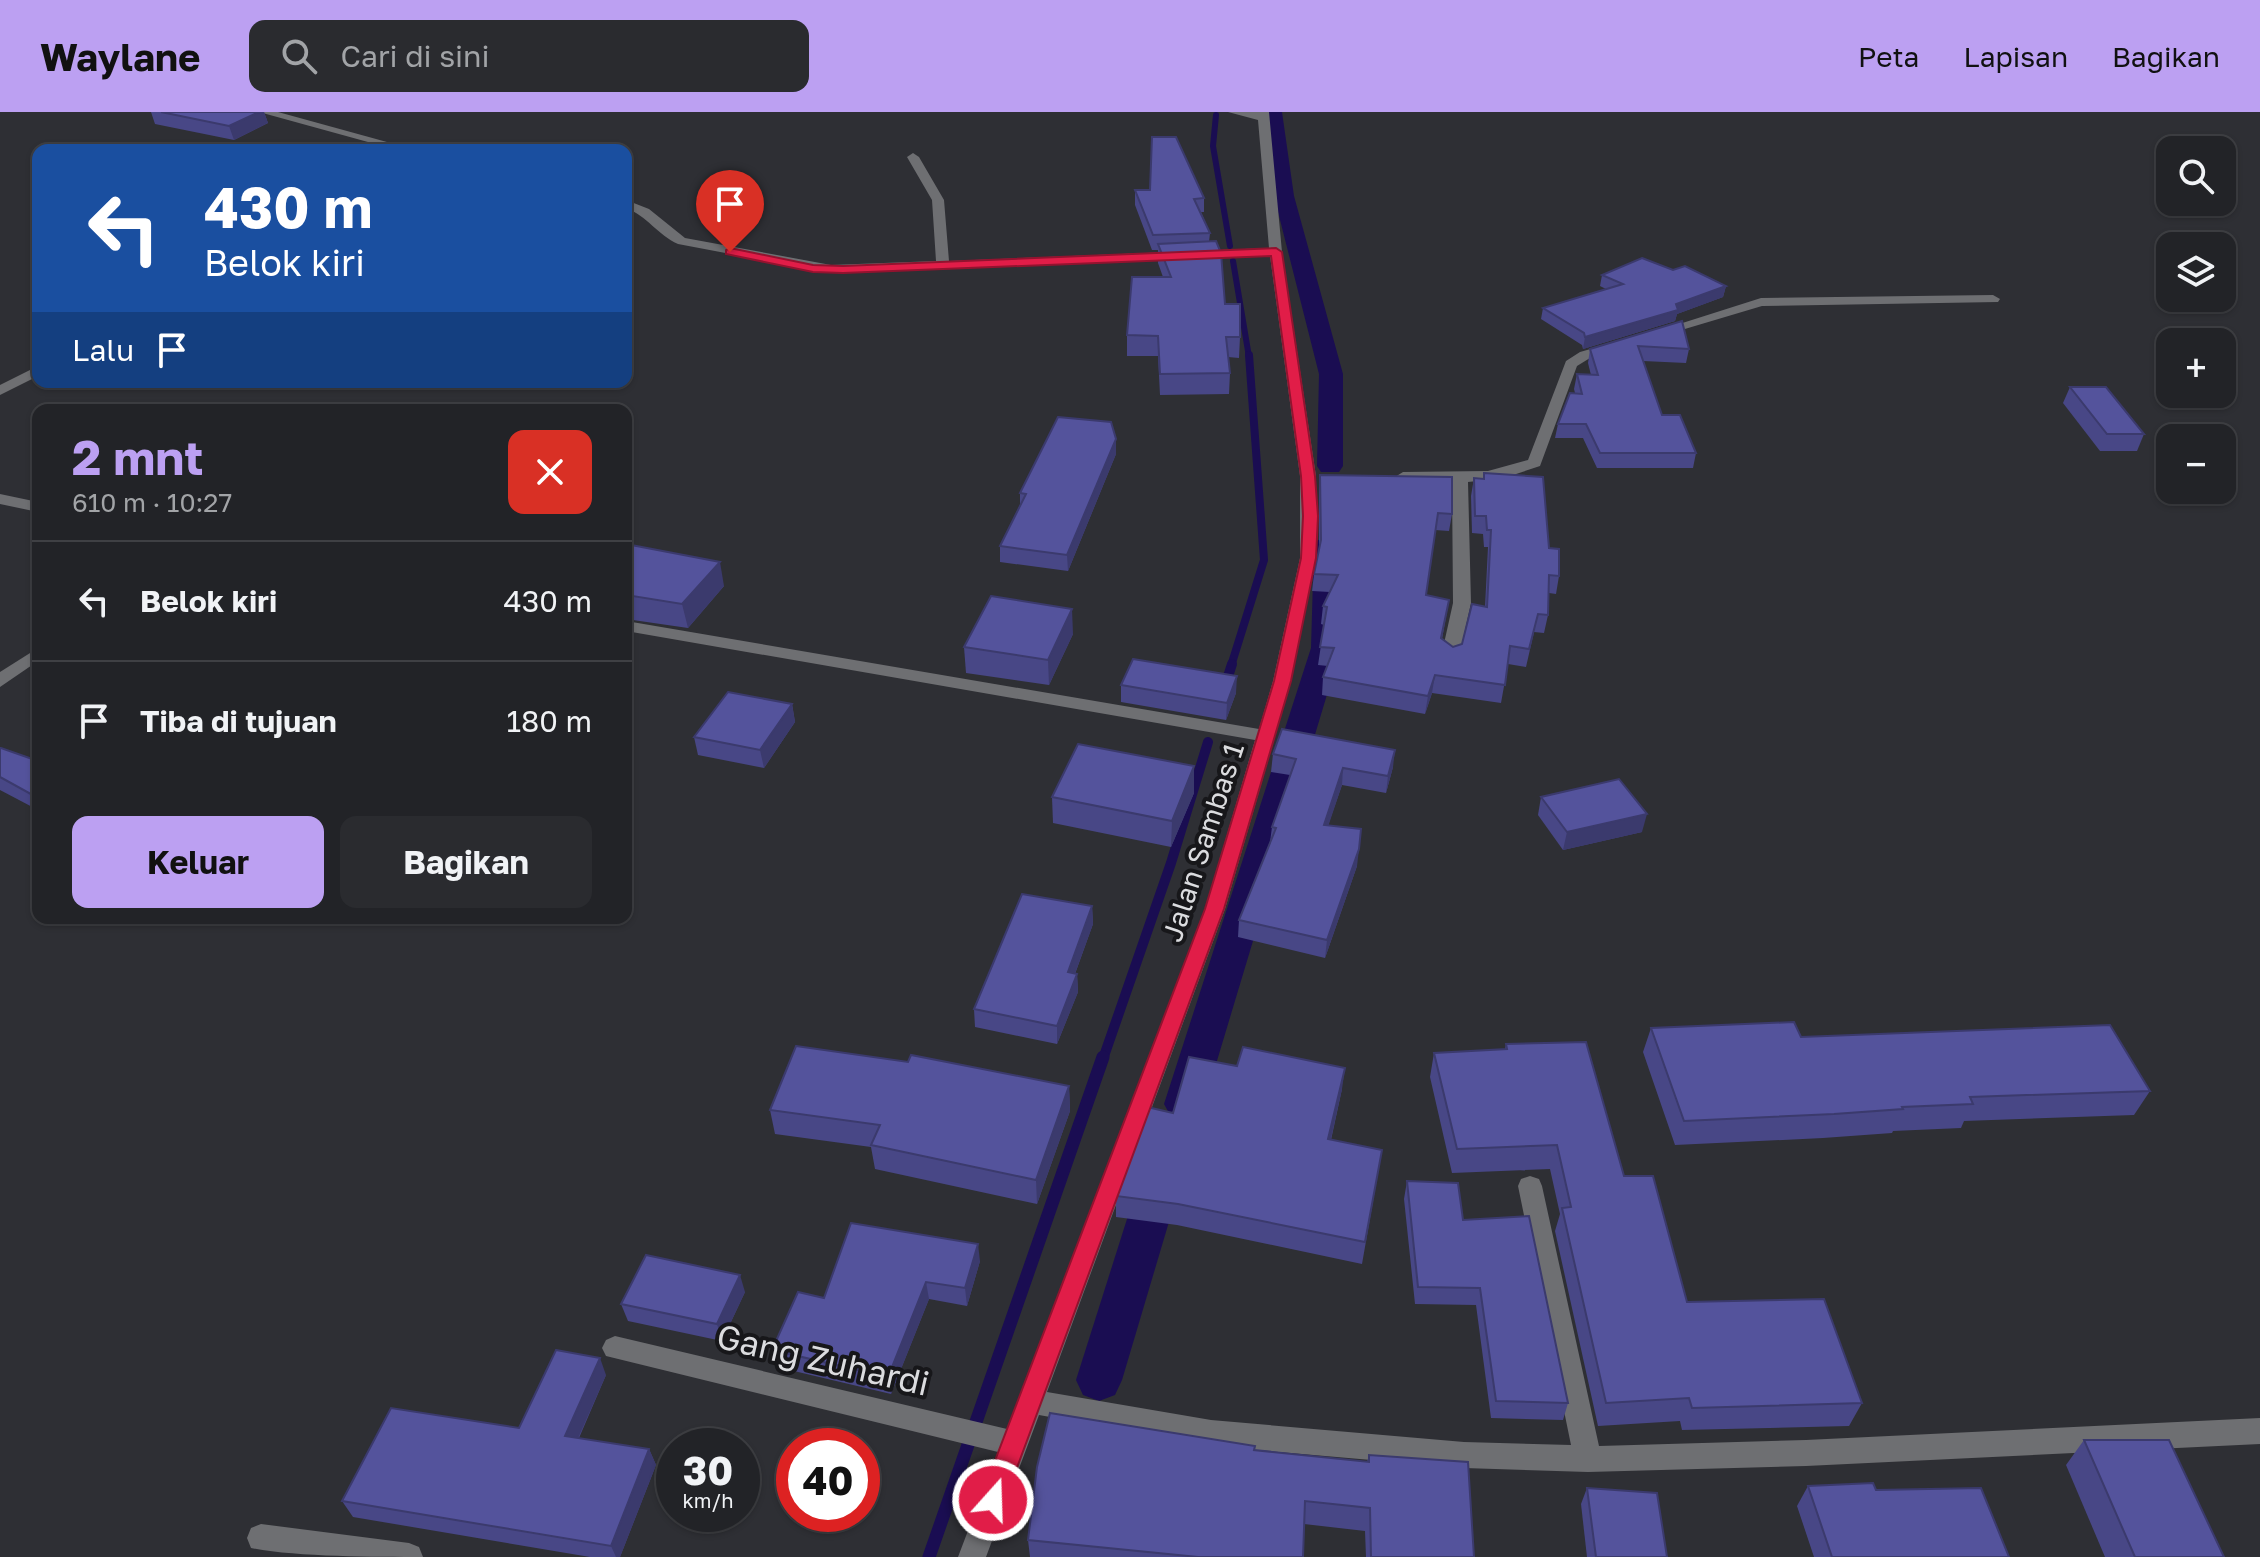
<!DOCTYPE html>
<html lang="id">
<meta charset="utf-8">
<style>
:root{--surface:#222327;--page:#2a2b2f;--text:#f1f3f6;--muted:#a2a4a7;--line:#3f4044;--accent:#bca0f2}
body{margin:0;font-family:"Golos Text",sans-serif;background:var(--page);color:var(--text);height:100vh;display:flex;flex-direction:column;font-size:30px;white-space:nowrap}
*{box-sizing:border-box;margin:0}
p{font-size:26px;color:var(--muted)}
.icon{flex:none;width:44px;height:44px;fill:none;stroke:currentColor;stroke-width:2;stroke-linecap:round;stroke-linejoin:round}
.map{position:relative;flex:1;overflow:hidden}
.details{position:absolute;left:32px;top:292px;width:600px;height:520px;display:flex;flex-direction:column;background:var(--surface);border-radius:16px;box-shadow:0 2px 6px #0004,0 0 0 2px var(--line)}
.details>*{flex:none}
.hud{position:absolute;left:32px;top:32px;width:600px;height:244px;border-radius:16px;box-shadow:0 2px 6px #0004,0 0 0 2px var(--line);background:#1a4fa0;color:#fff;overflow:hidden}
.fabs{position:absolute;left:2156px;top:24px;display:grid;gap:16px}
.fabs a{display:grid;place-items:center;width:80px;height:80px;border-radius:16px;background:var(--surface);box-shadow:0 2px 6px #0004,0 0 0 2px var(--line);font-size:40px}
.speed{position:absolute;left:656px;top:1316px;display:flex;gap:16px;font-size:40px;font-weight:700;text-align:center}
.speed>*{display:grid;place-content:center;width:104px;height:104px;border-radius:50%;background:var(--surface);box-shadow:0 2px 6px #0004,0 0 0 2px var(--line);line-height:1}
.speed small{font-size:20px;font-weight:400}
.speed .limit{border:12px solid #d22;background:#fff;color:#111}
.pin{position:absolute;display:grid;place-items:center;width:68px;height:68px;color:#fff;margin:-82px -34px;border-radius:50% 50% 50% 0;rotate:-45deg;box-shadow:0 0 8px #0007}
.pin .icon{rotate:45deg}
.me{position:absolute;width:88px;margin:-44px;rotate:20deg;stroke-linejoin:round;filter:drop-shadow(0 0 6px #0008)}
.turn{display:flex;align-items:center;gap:28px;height:168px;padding:0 40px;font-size:36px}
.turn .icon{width:104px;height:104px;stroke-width:2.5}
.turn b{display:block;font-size:56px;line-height:68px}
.then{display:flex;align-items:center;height:76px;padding:0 40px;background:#0003;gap:16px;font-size:30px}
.round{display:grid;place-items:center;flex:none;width:84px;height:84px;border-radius:16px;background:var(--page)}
.overview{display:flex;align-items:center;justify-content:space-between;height:136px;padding:0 40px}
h1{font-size:48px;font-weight:700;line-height:60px;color:var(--accent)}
.cta{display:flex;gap:16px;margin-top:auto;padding:16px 40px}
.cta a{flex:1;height:92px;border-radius:16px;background:var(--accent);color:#111;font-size:32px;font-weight:700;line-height:92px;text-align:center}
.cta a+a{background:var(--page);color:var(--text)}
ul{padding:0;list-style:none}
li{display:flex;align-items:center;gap:24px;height:120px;padding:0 40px;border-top:2px solid var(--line)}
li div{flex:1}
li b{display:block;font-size:30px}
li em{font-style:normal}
header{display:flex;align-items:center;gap:48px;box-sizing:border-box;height:112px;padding:0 40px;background:var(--accent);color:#111}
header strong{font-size:38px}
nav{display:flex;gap:44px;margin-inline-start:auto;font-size:28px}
.search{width:560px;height:72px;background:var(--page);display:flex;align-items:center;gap:20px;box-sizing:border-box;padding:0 28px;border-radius:16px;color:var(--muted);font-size:30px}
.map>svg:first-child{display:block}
</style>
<header>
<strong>Waylane</strong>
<div class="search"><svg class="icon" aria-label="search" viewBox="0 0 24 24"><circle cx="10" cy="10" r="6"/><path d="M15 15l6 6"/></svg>Cari di sini</div>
<nav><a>Peta</a><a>Lapisan</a><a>Bagikan</a></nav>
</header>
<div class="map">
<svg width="2260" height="1445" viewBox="0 0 2260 1445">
<rect width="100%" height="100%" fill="#2e2f34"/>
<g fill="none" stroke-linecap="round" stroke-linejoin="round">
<g stroke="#1a0d52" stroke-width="6">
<polyline points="1216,3 1213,34 1230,134"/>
<polyline points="1233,149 1249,245"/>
</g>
<polyline stroke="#1a0d52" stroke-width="8" points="1231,554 1264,448 1249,243"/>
<g stroke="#1a0d52" stroke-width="10">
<polyline points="1225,574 1232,552"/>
<polyline points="1103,947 1171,751 1208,630"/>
</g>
<polyline stroke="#1a0d52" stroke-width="13" points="929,1445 1103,945"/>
<g fill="#1a0d52" fill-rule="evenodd">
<polygon points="1264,0 1282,0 1294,84 1343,262 1343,354 1339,360 1321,360 1317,354 1319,262 1274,84"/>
<polygon points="1328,426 1338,428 1342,434 1341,536 1204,992 1198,1003 1184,1008 1170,1003 1164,992 1311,536 1314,434 1318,428"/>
<polygon points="1161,1049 1176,1054 1182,1066 1122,1268 1115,1283 1099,1289 1083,1283 1076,1268 1140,1066 1146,1054"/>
</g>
<g fill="#6e6f72" fill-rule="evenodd">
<polygon points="259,0 278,0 416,38 397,38"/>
<path d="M1228 0H1269L1282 140 1316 364V446L1291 569 1225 797 1047 1280 1211 1308 1464 1330 1571 1333 1518 1074 1521 1067 1530 1064 1539 1067 1542 1074 1599 1334 1806 1328 2260 1306V1332L1806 1354 1588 1360 1464 1356 1211 1334 1039 1303 986 1445H958L998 1340 606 1244 602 1236 606 1228 615 1224 1007 1317 1205 797 1255 628 626 519V509L1259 617 1273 569 1300 446V364L1270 144 831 161 678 132C658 123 647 104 626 96V88L649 97 685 126 831 153 936 149 932 88 907 45 913 41 919 45 944 88 949 149 1269 136 1258 8Z"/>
<polygon points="1993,183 2000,187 1998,190 1762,194 1658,225 1651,221 1761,186"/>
<polygon points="1615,230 1620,231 1620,237 1590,246 1577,254 1540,354 1504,366 1468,370 1471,491 1459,545 1450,550 1444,549 1441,545 1453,491 1452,370 1403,370 1395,365 1403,360 1488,359 1528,348 1566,249 1580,240"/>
<polygon points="38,254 38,264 0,283 0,273"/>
<polygon points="0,382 38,390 38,400 0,392"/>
<polygon points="38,536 38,549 0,575 0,560"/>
<path d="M261 1412 409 1431 419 1435 423 1445C375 1445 294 1445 251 1436L247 1426 251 1416Z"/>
</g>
</g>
<g fill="#484786">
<polygon points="151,0 264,0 268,11 234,28 155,12"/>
<polygon points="1135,78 1204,86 1204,100 1201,100 1210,121 1209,130 1225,192 1240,225 1239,246 1228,245 1230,261 1229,282 1160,283 1158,244 1127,244 1127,223 1163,165 1158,151 1158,138 1152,138 1135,93"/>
<polygon points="1673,158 1726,174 1723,185 1677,202 1675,209 1583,237 1582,233 1541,207 1543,196 1606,177 1600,174 1602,163"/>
<polygon points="1682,209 1689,237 1686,251 1643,249 1662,303 1696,341 1693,356 1597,356 1583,326 1555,326 1558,312 1575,281 1574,277 1577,262 1591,263 1588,251 1590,237"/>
<polygon points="2070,275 2144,322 2137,339 2100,339 2063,291"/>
<polygon points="1116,342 1068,459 1000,450 1000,434 1020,393 1020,381"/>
<polygon points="1484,361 1549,436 1559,464 1556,482 1549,481 1548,503 1544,521 1534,520 1526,555 1508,552 1501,591 1432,581 1425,602 1322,583 1323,565 1328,554 1318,553 1324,513 1321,512 1323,494 1330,480 1312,479 1314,462 1319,436 1319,380 1320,363 1452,402 1449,419 1435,418 1426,483 1449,488 1442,527 1453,535 1462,532 1485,495 1488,435 1484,435 1483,422 1472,421 1471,384 1474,366 1483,367"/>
<polygon points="626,432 724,474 688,516 626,507"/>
<polygon points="1073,522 1049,573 966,561 964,535"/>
<polygon points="1121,573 1236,581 1226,608 1121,590"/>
<polygon points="792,592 795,610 764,656 698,643 694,625"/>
<polygon points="0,636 38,649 38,698 0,678"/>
<polygon points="1273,642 1393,655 1386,681 1342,673 1328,713 1357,754 1325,846 1238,825 1239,808 1270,730 1272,715 1290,663 1271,660"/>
<polygon points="1194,654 1194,681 1171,735 1053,711 1052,685"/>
<polygon points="1541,685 1642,720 1563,738 1538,703"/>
<polygon points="1092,794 1093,812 1075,862 1077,862 1078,880 1057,932 975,915 974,897"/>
<polygon points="1651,916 1801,925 2150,979 2134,1003 1964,1009 1961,1016 1893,1019 1892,1021 1823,1026 1675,1033 1643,940"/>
<polygon points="1506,932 1624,1064 1687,1190 1862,1291 1849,1314 1682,1318 1680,1309 1598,1314 1555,1119 1560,1102 1550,1057 1452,1061 1430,965 1434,941 1505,937"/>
<polygon points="1069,974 1070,999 1037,1092 875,1057 871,1035 775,1022 770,998"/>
<polygon points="1342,977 1331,1028 1382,1038 1362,1152 1177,1113 1116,1105 1116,1084 1173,1001"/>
<polygon points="1407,1069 1463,1108 1568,1291 1563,1308 1491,1306 1476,1193 1415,1192 1404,1087"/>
<polygon points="980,1149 967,1194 929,1187 891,1282 777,1255 772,1238 824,1186"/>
<polygon points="745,1180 722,1229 628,1209 621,1192"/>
<polygon points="606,1263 579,1326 649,1337 656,1353 620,1445 590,1445 353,1405 342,1389 519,1316"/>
<polygon points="2084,1328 2224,1445 2105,1445 2066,1353"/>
<polygon points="1254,1338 1367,1350 1369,1343 1474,1445 1366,1445 1365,1419 1304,1412 1303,1445 1030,1445 1028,1428"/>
<polygon points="1808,1374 1876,1378 2009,1445 1814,1445 1797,1394"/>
<polygon points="1587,1376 1667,1445 1587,1445 1581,1392"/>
</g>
<g fill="#3b3a6d">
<polygon points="259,0 264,0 268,11 234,28 229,14"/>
<polygon points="1726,174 1723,185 1677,202 1675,209 1583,237 1585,225"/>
<polygon points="1116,327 1116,342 1068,459 1067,443"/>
<polygon points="720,450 724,474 688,516 682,492"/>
<polygon points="1072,497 1073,522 1049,573 1048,548"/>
<polygon points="1435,563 1432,581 1425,602 1428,584"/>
<polygon points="1237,564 1236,581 1226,608 1227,591"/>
<polygon points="792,592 795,610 764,656 760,638"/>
<polygon points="1395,638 1393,655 1386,681 1388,664"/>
<polygon points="1194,654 1194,681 1171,735 1172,709"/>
<polygon points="1343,656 1342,673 1323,730 1324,713"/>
<polygon points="1647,702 1642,720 1563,738 1567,720"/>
<polygon points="1359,737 1357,754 1325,846 1327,828"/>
<polygon points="1092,794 1093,812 1069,878 1068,860"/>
<polygon points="1077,862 1078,880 1057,932 1057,914"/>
<polygon points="1345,956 1342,977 1326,1049 1328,1027"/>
<polygon points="1069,974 1070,999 1037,1092 1036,1068"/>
<polygon points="978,1132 980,1149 967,1194 965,1176"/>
<polygon points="740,1163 745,1180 722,1229 717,1212"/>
<polygon points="926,1170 929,1187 891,1282 888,1265"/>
<polygon points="600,1246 606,1263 572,1340 565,1324"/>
<polygon points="649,1337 656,1353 620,1445 616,1445 611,1434"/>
</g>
<g fill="#54539c" stroke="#3b3a6d" stroke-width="2">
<polygon points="161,0 259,0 229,14"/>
<polygon points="1152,25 1176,25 1204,86 1194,87 1210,121 1153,123 1135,78 1150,78"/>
<polygon points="1216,129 1221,141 1225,192 1240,192 1240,225 1226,225 1230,261 1160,262 1158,224 1127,223 1132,165 1171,165 1158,132"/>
<polygon points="1642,146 1673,158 1685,154 1726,174 1676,192 1678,198 1585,225 1584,221 1543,196 1623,172 1602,163"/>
<polygon points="1682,209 1689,237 1638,234 1662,303 1680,303 1696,341 1600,341 1586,312 1558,312 1570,281 1582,282 1577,262 1598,263 1590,237"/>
<polygon points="2070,275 2106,275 2144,322 2107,322"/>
<polygon points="1058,305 1111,310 1116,327 1067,443 1000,434 1026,382 1020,381"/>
<polygon points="1484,361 1543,365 1549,436 1559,437 1559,464 1549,463 1548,503 1538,502 1529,537 1510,534 1505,573 1435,563 1428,584 1323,565 1334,536 1320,535 1327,495 1323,494 1338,463 1314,462 1321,428 1320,363 1452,365 1452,402 1438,401 1426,483 1449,488 1441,526 1453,535 1462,532 1472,492 1487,495 1491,418 1487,418 1486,404 1475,404 1474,366 1484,367"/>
<polygon points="626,432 720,450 682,492 626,483"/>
<polygon points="991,484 1072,497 1048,548 964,535"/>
<polygon points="1133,547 1237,564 1227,591 1121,573"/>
<polygon points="728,580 792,592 760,638 694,625"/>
<polygon points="1282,617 1395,638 1388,664 1343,656 1324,713 1361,717 1359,737 1327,828 1239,808 1276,716 1272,715 1296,647 1273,642"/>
<polygon points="1078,632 1194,654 1172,709 1052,685"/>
<polygon points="0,636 1,636 38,649 38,686 0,665"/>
<polygon points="1619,667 1647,702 1567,720 1541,685"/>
<polygon points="1022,782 1092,794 1068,860 1077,862 1057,914 974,897"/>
<polygon points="1794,910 1801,925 2110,913 2150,979 1970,985 1973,992 1902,995 1903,997 1834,1002 1684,1009 1651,916"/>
<polygon points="1586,930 1624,1064 1653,1064 1687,1190 1824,1187 1862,1291 1692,1296 1689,1286 1606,1291 1562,1096 1571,1095 1557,1033 1457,1037 1434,941 1507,937 1506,932"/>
<polygon points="796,934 908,950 911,943 1069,974 1036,1068 871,1033 880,1013 770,998"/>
<polygon points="1243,935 1345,956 1328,1027 1382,1038 1365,1130 1178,1092 1116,1084 1147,995 1173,1001 1189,945 1237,954"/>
<polygon points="1407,1069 1458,1071 1463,1108 1529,1104 1568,1291 1496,1289 1480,1176 1418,1175"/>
<polygon points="851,1111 978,1132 965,1176 926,1170 888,1265 772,1238 798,1180 824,1186"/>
<polygon points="646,1143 740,1163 717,1212 621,1192"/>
<polygon points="556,1238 600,1246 565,1324 649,1337 611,1434 342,1389 391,1296 519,1316"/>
<polygon points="1050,1301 1255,1334 1254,1338 1369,1350 1369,1343 1468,1350 1474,1445 1371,1445 1370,1396 1305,1389 1303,1445 1198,1445 1028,1428 1037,1355"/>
<polygon points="2084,1328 2169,1328 2224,1445 2135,1445"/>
<polygon points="1873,1371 1876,1378 1981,1376 2009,1445 1832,1445 1808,1374"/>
<polygon points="1587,1376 1657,1381 1667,1445 1596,1445"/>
</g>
<polygon fill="#e11d48" stroke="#92132f" stroke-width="2" points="730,136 813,153 843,154 1276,136 1282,140 1315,364 1318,404 1316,446 1291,569 1224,797 1005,1388 1002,1397 993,1400 984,1397 980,1388 1205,797 1274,569 1301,446 1303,404 1301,364 1271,144 843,161 813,160 726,142 726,138"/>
<g text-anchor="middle" stroke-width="8" stroke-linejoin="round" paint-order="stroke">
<g font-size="28" fill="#dbdcdf" stroke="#17171a">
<text transform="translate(1203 730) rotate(-72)" y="10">Jalan Sambas 1</text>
</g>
<g font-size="34" fill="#dbdcdf" stroke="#17171a">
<text transform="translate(823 1248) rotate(13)" y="12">Gang Zuhardi</text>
</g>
</g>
</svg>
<div class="fabs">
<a><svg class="icon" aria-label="search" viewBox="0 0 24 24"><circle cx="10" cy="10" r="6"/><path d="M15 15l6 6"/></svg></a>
<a><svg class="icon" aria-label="layers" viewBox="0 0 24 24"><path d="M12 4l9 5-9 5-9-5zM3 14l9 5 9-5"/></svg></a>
<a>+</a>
<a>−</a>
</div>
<div class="speed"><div>30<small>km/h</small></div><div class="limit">40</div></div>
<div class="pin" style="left:730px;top:140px;background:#d93025"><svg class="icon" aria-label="arrive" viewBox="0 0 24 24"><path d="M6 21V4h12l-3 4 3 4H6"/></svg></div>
<svg class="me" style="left:993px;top:1388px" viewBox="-20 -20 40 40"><circle r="17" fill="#e11d48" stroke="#fff" stroke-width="3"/><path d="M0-11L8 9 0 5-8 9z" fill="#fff"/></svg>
<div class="hud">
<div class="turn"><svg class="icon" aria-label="left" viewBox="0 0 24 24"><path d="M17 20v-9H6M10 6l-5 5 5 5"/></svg><div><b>430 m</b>Belok kiri</div></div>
<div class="then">Lalu<svg class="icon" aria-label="arrive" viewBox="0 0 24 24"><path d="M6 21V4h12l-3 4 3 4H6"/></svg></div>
</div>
<section class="details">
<div class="overview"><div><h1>2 mnt</h1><p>610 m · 10:27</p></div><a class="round" style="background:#d93025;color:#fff"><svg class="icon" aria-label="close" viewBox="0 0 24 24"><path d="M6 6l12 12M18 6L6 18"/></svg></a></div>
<ul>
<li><svg class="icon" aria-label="left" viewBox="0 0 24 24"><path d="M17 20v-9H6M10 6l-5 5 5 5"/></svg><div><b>Belok kiri</b></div><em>430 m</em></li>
<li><svg class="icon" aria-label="arrive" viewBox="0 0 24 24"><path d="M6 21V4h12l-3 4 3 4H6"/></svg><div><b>Tiba di tujuan</b></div><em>180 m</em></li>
</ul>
<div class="cta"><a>Keluar</a><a>Bagikan</a></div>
</section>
</div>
